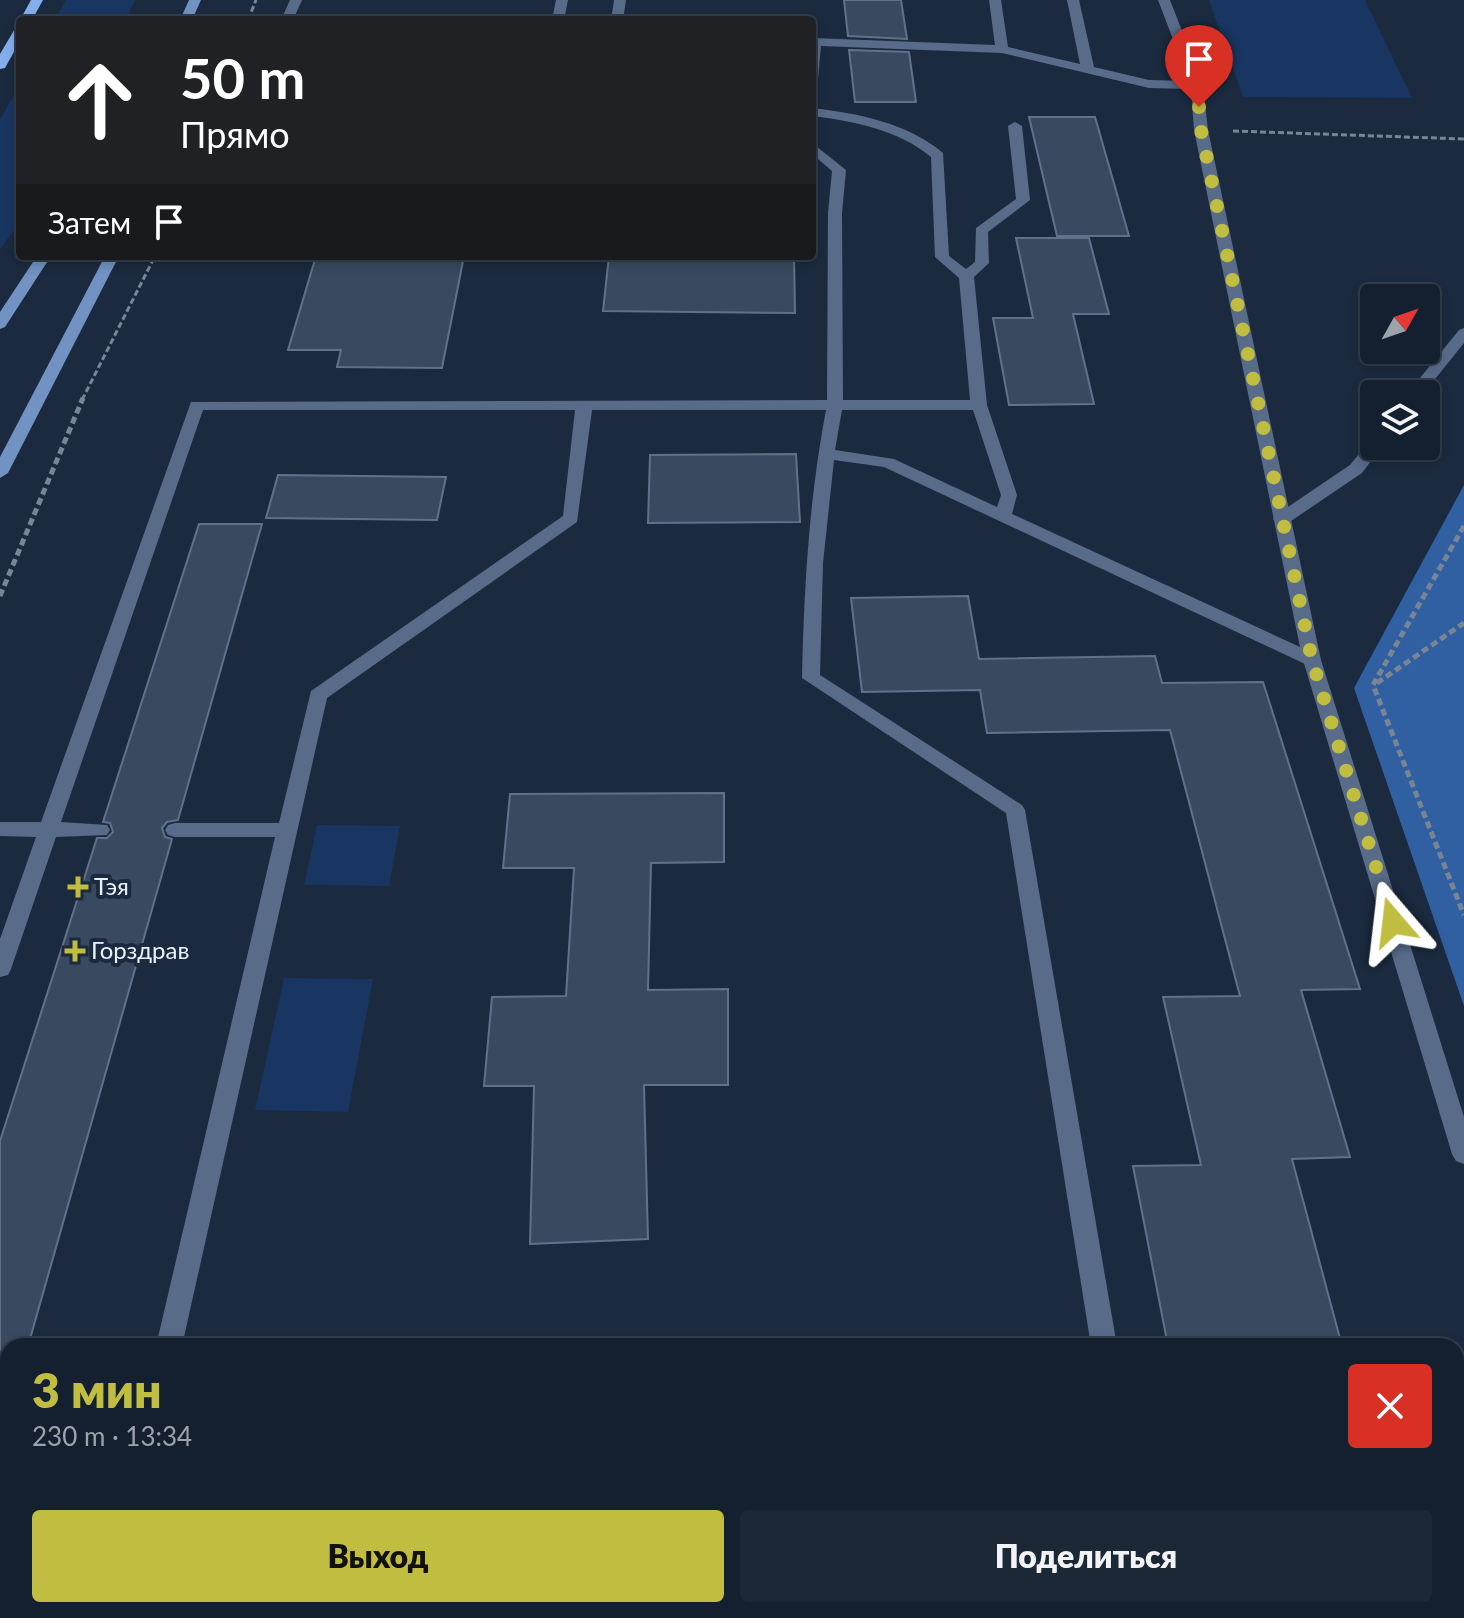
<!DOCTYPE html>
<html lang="ru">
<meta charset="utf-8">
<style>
:root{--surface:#14202f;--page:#1d2837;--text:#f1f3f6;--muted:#9da3aa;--line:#333e4b;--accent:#c1bd40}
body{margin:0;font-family:Lato,sans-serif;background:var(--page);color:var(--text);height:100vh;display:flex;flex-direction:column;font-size:30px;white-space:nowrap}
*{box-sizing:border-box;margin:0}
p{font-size:26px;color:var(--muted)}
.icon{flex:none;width:44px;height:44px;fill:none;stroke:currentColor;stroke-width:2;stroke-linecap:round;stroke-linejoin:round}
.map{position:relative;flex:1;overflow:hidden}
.side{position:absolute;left:0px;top:1338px;width:1464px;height:280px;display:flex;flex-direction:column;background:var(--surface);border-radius:24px 24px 0 0;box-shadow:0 4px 12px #0003,0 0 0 2px var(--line)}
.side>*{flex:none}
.hud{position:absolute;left:16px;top:16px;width:800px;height:244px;border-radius:8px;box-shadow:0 4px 12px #0003,0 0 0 2px var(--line);background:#202124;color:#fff;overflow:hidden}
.needle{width:52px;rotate:50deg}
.fabs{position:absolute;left:1360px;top:284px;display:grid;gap:16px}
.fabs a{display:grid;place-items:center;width:80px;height:80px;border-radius:8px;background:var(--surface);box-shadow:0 4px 12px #0003,0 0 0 2px var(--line);font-size:40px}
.pin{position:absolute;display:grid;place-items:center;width:68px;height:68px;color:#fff;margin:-82px -34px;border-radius:50% 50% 50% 0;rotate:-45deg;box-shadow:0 0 8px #0007}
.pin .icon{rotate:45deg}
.me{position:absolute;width:88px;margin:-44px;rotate:343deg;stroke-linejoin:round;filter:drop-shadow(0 0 6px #0008)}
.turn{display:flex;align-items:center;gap:28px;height:168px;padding:0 32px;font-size:36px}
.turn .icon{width:104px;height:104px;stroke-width:2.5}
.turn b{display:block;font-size:56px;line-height:68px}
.then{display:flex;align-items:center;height:76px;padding:0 32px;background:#0003;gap:16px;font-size:30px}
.round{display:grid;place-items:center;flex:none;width:84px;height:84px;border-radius:8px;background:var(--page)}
.overview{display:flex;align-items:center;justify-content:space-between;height:136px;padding:0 32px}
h1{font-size:48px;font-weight:800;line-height:60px;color:var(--accent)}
.cta{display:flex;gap:16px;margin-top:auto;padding:16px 32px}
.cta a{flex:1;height:92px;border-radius:8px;background:var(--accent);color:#111;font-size:32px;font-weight:800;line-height:92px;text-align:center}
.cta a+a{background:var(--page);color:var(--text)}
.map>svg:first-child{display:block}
</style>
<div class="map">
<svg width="1464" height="1618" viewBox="0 0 1464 1618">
<rect width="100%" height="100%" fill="#1b2a3f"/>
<g fill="#183661">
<polygon points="66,0 135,0 125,20 55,20"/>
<polygon points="1209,0 1365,0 1412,98 1243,97"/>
<polygon points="20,84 20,222 0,249 0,120"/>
<polygon points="317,825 400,826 389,886 304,885"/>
<polygon points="284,978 373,979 348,1112 255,1110"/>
</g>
<polygon fill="#305fa2" points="1464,485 1464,1006 1354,688"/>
<g fill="#394960" stroke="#60728a" stroke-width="2">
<polygon points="844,0 901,0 907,39 848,36"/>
<polygon points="849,50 909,52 916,102 855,102"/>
<polygon points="1029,117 1095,117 1129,236 1057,236"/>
<polygon points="1016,238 1089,238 1109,314 1073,314 1094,404 1009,405 993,318 1033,318"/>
<polygon points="316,256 464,256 442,368 337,367 341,350 288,350"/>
<polygon points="609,256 794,256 795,313 603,311"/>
<polygon points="796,454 800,522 648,523 650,455"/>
<polygon points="278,475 446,477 437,520 266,518"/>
<polygon points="199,524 262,524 178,820 167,822 162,828 165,837 172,839 28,1346 8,1346 8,1406 0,1405 0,1141 97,838 107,838 113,832 110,823 103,822"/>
<polygon points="968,596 979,659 1155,656 1162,683 1263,682 1360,989 1301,990 1350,1157 1292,1159 1342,1346 1168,1346 1133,1166 1201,1165 1163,997 1240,996 1170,730 987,733 980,690 862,692 851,598"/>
<polygon points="724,793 724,862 651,863 648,990 728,989 728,1085 644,1085 648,1239 530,1244 534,1086 484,1086 492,997 566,996 574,868 503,868 510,794"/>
</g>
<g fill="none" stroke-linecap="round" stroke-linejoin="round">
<g stroke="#798595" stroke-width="3" stroke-dasharray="6 3" stroke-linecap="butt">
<polyline points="248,20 256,0"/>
<polyline points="1233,131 1464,139"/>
<polyline points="82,400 155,256"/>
</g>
<g stroke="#798595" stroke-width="5" stroke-dasharray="7 4" stroke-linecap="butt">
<polyline points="1464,526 1373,685 1464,915"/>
<polyline points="0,596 83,398"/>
<polyline points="1377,683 1464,623"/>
</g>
<g fill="#586c8a" fill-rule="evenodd">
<polygon points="290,0 302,0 293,20 281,20"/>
<polygon points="556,0 568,0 564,20 552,20"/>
<polygon points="614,0 626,0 623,20 611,20"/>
<path d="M989 0H1001L1008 47 1080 64 1067 0H1079L1094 67 1149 80 1189 81 1158 0H1170L1203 85 1208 130 1321 660 1319 664H1305L884 467 834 460 823 563 820 675 1022 805 1025 810 1117 1346H1091L1006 813 802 678C804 588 809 499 826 410H592L577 522 327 698 182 1346H156L275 837H175L168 835 165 830 168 825 175 823H279L311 691 563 516 575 410H203L61 822 107 825 110 830 107 835 56 837 11 969 8 975 0 977V939L36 837 0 836V822H41L191 402 827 400 828 213 832 171 812 154V143L846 170 842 213 843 400H970L959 278 935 257 931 157C899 130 853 121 812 116V108C857 113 908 123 943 153L949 256 966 269 975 262 976 228 1016 199 1008 126 1015 122 1022 126 1030 200 988 232 989 263 974 277 987 405 1017 495 1012 514 1300 647 1194 130 1191 89 1149 88 1002 53 821 46 818 79 812 83V38L995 45ZM842 410H973L1001 495 997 507 894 459 835 450Z"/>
<polygon points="312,1610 340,1610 339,1618 311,1618"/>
<polygon points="1172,1610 1202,1610 1205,1618 1175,1618"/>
</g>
<g fill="#586c8a" fill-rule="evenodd">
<polygon points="1464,328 1464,343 1423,394 1407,394 1459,330"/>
<polygon points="1374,441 1374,446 1382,446 1362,473 1288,523 1276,523 1273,519 1276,515 1350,465 1368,443"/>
<polygon points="1312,654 1321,660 1464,1117 1464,1164 1456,1161 1452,1154 1303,660"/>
</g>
<g fill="#7192c2" fill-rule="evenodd">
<polygon points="189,0 201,0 192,20 180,20"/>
<polygon points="37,256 51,256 5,327 0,329 0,312"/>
<polygon points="105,256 119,256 8,473 0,478 0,457"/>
</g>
<g fill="#84aeec" fill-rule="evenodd">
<polygon points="31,0 43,0 32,20 20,20"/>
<polygon points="20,26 20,41 5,68 0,69 0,54 16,27"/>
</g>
</g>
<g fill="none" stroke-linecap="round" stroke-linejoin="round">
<polyline stroke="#c1bd40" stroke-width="14" stroke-dasharray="0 25.2" points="1199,107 1201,130 1312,660 1393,922"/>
</g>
<g fill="#c1bd40" stroke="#1b2a3f" stroke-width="3">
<path d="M74 875h8v8h8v8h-8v8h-8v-8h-8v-8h8z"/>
<path d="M71 939h8v8h8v8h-8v8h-8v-8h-8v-8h8z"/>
</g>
<g text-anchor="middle" stroke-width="8" stroke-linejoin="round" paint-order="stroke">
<g font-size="24" fill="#e9f1fc" stroke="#1b2a3f" text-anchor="start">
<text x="94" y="895">Тэя</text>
<text x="91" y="959">Горздрав</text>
</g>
</g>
</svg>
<div class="fabs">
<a><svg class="needle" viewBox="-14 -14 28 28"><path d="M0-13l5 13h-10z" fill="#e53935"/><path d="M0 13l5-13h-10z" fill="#9da3aa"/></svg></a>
<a><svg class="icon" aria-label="layers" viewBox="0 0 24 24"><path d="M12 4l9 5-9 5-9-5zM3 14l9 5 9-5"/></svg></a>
</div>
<div class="pin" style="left:1199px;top:107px;background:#d93025"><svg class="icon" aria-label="arrive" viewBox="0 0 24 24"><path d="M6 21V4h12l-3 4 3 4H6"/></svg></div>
<svg class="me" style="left:1393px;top:922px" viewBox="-20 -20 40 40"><path d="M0-17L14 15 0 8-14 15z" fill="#c1bd40" stroke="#fff" stroke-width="4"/></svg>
<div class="hud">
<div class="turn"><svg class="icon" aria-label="ahead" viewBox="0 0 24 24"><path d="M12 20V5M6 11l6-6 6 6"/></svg><div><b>50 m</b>Прямо</div></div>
<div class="then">Затем<svg class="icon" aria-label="arrive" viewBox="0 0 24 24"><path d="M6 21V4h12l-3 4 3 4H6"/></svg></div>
</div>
<section class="side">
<div class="overview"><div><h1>3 мин</h1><p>230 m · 13:34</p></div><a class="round" style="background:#d93025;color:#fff"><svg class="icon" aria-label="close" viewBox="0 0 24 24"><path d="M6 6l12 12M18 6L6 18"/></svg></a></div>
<div class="cta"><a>Выход</a><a>Поделиться</a></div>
</section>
</div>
